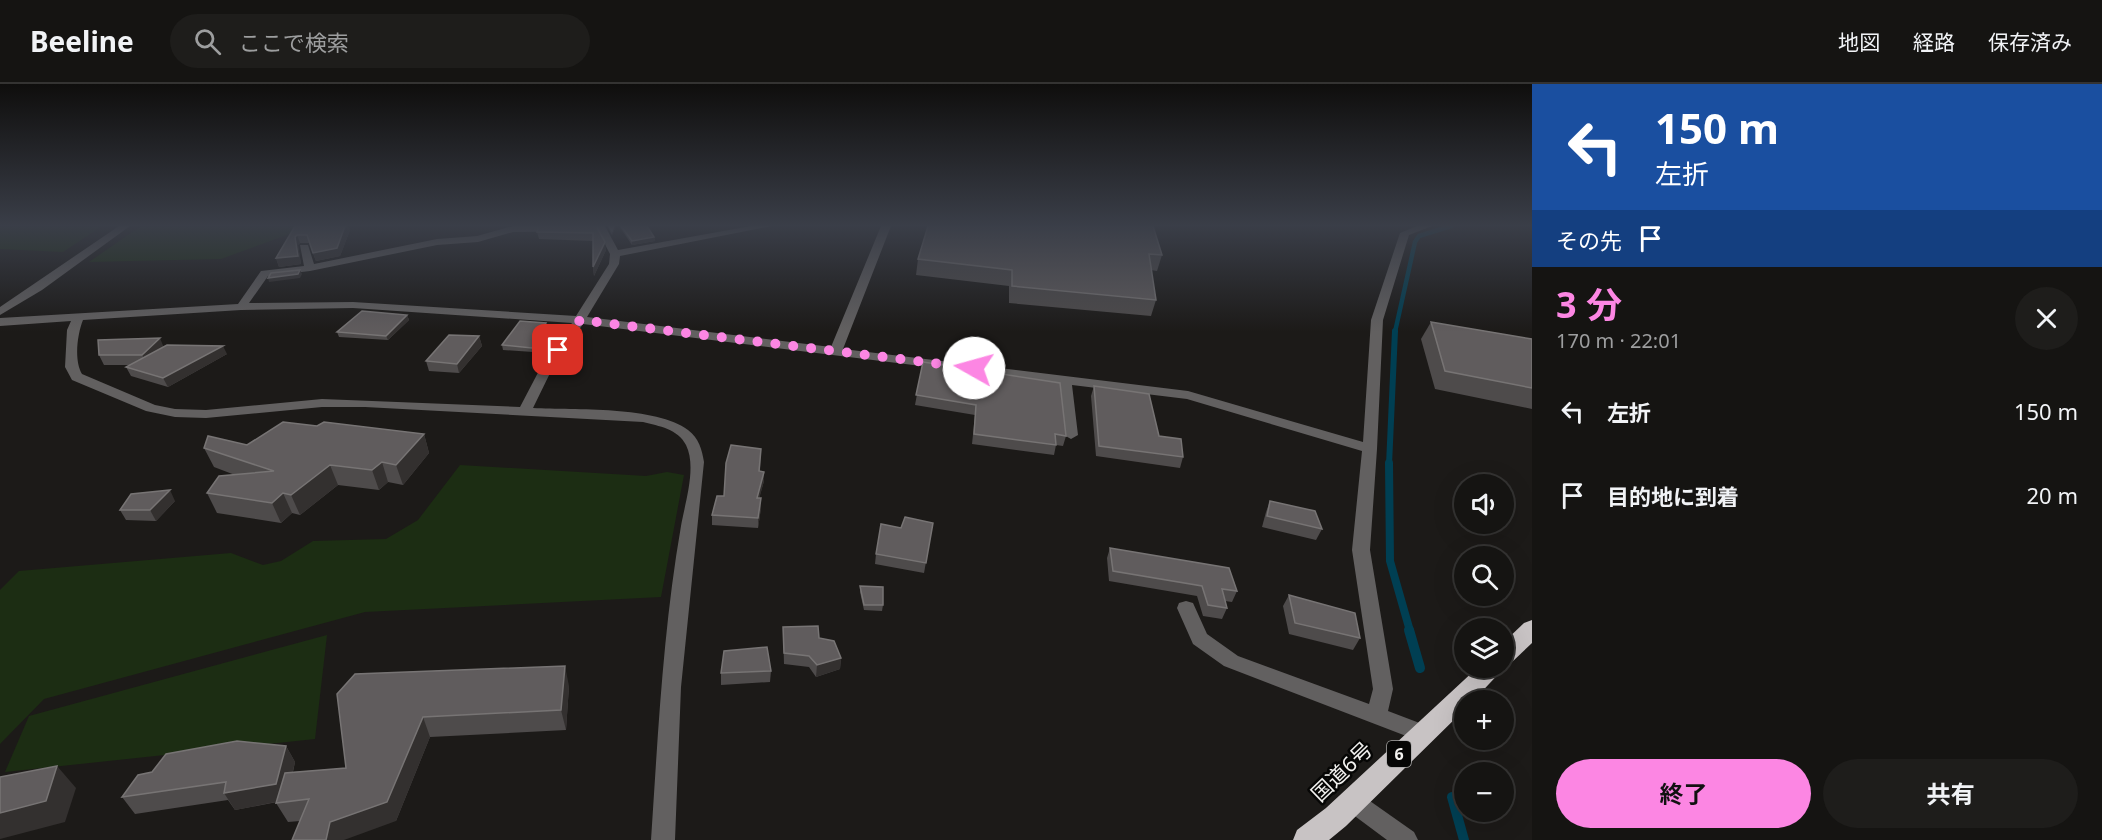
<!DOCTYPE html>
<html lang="ja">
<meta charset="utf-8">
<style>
:root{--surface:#151412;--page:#1e1d1b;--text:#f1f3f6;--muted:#9d9e9f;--line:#343332;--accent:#fc86e3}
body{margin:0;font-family:"Noto Sans","Noto Sans JP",sans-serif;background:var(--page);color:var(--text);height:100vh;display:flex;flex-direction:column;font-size:22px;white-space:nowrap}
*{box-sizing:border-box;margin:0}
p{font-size:20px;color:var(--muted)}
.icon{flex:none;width:33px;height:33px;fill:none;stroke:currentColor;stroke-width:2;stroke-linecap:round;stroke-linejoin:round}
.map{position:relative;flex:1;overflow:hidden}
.side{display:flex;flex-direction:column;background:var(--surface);width:570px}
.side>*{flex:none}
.banner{background:#1a4fa0;color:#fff;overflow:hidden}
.controls{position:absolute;left:1454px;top:390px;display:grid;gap:12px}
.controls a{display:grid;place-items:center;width:60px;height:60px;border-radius:50%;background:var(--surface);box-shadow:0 6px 24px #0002,0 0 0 2px var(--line);font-size:30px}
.pin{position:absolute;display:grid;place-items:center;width:51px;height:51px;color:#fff;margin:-26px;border-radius:12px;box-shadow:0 3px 9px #0006}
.me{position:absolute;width:66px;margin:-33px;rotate:277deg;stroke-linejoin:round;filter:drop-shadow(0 0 4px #0008)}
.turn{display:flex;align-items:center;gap:21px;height:126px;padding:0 24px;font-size:27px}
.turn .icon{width:78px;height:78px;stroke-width:2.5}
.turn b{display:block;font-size:42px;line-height:51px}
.then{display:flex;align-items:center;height:57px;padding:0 24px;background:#0003;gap:12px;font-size:22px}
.round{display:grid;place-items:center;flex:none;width:63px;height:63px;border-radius:32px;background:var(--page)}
.overview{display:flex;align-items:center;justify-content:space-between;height:102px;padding:0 24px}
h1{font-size:36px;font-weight:700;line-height:45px;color:var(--accent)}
.primary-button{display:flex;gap:12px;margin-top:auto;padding:12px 24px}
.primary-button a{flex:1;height:69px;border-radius:36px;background:var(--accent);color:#111;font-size:24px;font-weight:700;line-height:69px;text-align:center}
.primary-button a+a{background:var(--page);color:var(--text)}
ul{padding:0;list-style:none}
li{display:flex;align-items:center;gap:18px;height:84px;padding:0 24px}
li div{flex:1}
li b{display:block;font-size:22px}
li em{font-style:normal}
header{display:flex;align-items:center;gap:36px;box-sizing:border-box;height:84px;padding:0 30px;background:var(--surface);border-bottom:2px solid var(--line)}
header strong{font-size:28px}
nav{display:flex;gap:33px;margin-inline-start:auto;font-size:21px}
.search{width:420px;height:54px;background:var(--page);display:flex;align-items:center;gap:15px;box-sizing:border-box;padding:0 21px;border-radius:33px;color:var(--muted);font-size:22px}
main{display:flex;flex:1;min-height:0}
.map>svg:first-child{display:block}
</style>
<header>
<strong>Beeline</strong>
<div class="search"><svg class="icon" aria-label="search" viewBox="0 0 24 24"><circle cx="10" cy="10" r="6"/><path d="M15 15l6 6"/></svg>ここで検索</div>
<nav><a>地図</a><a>経路</a><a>保存済み</a></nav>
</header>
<main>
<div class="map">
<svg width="1532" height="756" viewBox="0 0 1532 756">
<rect width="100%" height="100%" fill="#1c1a18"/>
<g fill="#1c2d13">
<polygon points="0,142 102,142 63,168 0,165"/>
<polygon points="141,142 311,142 221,175 89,178"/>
<polygon points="460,381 646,392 667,388 684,391 661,513 365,528 44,615 0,660 0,506 19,487 231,469 263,481 281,477 313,457 386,455 418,436"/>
<polygon points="327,551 315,655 5,688 29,632"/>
</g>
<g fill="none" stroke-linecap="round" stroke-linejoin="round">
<polyline stroke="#003f53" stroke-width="4.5" points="1395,248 1415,158 1419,152 1451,142"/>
<polyline stroke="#003f53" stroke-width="6" points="1389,381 1395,247"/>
<polyline stroke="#003f53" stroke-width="8" points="1389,379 1390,477 1410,547"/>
<g stroke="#003f53" stroke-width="10">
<polyline points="1409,546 1420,584"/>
<polyline points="1452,713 1464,756"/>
</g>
<g fill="#626060" fill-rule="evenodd">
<polygon points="119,142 130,142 42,206 0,231 0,223"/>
<path d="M513 142H605L618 166 751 142H772L620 172 619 180 587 233 831 263 881 142H891L843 265 1188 307 1363 358 1371 236 1400 149 1417 142H1432L1409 151 1383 236 1377 365 1370 466 1393 605 1388 627 1430 643 1433 649 1430 655 1422 658 1414 655 1224 582 1193 560 1177 524 1179 519 1186 517 1193 519 1207 550 1238 572 1369 620 1373 605 1352 466 1362 367 1187 315 1072 301 1078 351 1071 355 1064 351 1059 299 583 240 554 281 533 324C574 326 657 322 688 346 699 354 702 366 704 378L681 603 675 756H651C658 651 663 546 681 442 685 419 697 383 686 361 678 345 659 342 643 338L365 323H322L206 334 175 333 146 327 72 296 65 283 67 246 71 237 0 242V234L238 220 261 187 304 182 300 161H308L314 180 437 155 477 152ZM598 147 610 170 609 180 576 232 353 218 249 219 268 192 310 187 437 161 478 158 513 148ZM353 224 572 239 542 281 520 323 322 315 206 326 175 325 155 321 82 290C74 277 77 251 83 236L241 226Z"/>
<polygon points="1352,707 1360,710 1414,748 1418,756 1387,756 1344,724 1341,717 1344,710"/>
</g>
<g fill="#c8c3c4" fill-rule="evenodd">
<polygon points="1532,536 1532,559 1511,579 1503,582 1503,559 1524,539"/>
<polygon points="1503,582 1504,584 1474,616 1464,616 1464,626 1346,742 1329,756 1293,756 1297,746 1326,724 1477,584"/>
</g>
</g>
<g fill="#4e4b4b">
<polygon points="295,142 350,146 340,172 316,177 309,159 300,159 298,161 301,180 279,183 276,174"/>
<polygon points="596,142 606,166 594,192 593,183 593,157 539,155 537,148"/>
<polygon points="607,142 616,142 612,151"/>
<polygon points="619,142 647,142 654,153 655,157 632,161"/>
<polygon points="928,142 1162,171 1157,187 1151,186 1156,216 1151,232 1009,219 1009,202 916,191 918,175"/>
<polygon points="407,231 409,236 388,256 339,253 337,248"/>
<polygon points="1431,238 1532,255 1532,325 1435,305 1421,255"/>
<polygon points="546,239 547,244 533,268 503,266 502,261"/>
<polygon points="479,252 482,262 459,289 429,287 426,277"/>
<polygon points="164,263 227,270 168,303 131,292 126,283 131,281 104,281 99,271"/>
<polygon points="923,278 1066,352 1063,362 1056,361 1054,371 972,360 975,331 915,321"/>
<polygon points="1094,302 1159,352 1183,373 1180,384 1096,372 1091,312"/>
<polygon points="317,342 424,350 429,369 403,401 388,398 379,406 338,401 300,431 292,429 281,439 217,429 207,409 235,391 214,383 204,364 247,361"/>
<polygon points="761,365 760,387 764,388 764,397 759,414 761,414 761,424 758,444 712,441 712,431 724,412"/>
<polygon points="175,417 156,437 126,436 120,426"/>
<polygon points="1270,417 1322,445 1316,456 1262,443 1266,428"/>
<polygon points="933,439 924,489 875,480 876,470"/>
<polygon points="1110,464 1237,507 1232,518 1225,517 1227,524 1222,535 1203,532 1197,512 1109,497 1107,474"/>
<polygon points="860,502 883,521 882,527 864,526 860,508"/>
<polygon points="1289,511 1360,554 1353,566 1289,550 1283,522"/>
<polygon points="783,543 819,554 841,574 840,585 816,593 809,583 784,580"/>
<polygon points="771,587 770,598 721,601 721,589"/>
<polygon points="569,602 566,646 430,653 396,737 300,737 288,738 276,719 277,718 235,726 228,716 135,730 122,713 286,662 295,678 293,688 346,684 337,610"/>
</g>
<g fill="#33302f">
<polygon points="345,142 348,142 350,146 340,172 316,177 313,169"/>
<polygon points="614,142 616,142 612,151 612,147"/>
<polygon points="297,151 300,159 298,161 301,180 279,183 276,174"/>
<polygon points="654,153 655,157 632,161 632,157"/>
<polygon points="605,158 606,166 594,192 593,183"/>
<polygon points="300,186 302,190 300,194 269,198 268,194"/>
<polygon points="407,231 409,236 388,256 386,252"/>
<polygon points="546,239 547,244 533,268 532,264"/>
<polygon points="479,252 482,262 459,289 457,280"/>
<polygon points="160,254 164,264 147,280 142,271"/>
<polygon points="223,262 227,270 168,303 163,294"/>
<polygon points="424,350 429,369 403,401 396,381"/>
<polygon points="382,378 388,398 379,406 372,386"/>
<polygon points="330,381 338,401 300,431 291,411"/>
<polygon points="764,388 764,397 757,423 757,414"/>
<polygon points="170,406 175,417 156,437 150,426"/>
<polygon points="283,409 292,429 281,439 272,419"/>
<polygon points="761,414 761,424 758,444 758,434"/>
<polygon points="841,574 840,585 816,593 817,581"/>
<polygon points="565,582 569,602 566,646 561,626"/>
<polygon points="423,633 430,653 396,737 344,756 326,756 330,738"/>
<polygon points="286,662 295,678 286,716 235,726 224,709"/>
<polygon points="57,682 76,704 65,738 0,755 0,729"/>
</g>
<g fill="#605c5d" stroke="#777474" stroke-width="1.5">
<polygon points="295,142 345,142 337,164 313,169 307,151 297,151 295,153 298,172 276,174"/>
<polygon points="539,142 596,142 605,158 593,183 593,149 537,148"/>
<polygon points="609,142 614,142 612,147"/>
<polygon points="621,142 647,142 654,153 632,157"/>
<polygon points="928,142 1153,142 1162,171 1149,170 1156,216 1012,202 1012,186 918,175"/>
<polygon points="300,186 298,190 268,194 271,189"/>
<polygon points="362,227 407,231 386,252 337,248"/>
<polygon points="520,237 546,239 532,264 502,261"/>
<polygon points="1431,238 1532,255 1532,304 1445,287"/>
<polygon points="449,251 479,252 457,280 426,277"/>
<polygon points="160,254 142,271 99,271 98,256"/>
<polygon points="167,261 223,262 163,294 126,283"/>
<polygon points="923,278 1060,299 1066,352 1055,350 1056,361 974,350 976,321 916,311"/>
<polygon points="1094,302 1149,310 1159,352 1181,355 1183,373 1099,362"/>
<polygon points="283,338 317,342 324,338 424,350 396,381 382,378 372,386 330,381 291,411 283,409 272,419 207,409 219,392 274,387 204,364 208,352 247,361"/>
<polygon points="731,361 761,365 759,387 764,388 757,414 761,414 758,434 712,431 717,412 724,412 726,379"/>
<polygon points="170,406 150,426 120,426 131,410"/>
<polygon points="1270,417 1315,427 1322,445 1267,432"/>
<polygon points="905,433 933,439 926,479 876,470 881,440 901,444"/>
<polygon points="1110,464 1229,484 1237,507 1222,505 1227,524 1208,521 1202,502 1113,487"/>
<polygon points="860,502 883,503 883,521 864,521"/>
<polygon points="1289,511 1355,529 1360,554 1295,539"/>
<polygon points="818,542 819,554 834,557 841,574 817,581 809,572 784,569 783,543"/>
<polygon points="767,563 771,587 721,589 724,567"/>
<polygon points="565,582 561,626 423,633 387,718 330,738 326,756 292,756 309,715 276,719 285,689 346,684 337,610 355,590"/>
<polygon points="237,657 286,662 276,700 224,709 226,698 122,713 138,691 152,688 166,670"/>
<polygon points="57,682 46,717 0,729 0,693"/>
</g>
<linearGradient id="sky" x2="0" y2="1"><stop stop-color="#0f0e0d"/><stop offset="0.57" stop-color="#3a3e48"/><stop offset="1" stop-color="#3a3e48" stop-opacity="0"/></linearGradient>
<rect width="1532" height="248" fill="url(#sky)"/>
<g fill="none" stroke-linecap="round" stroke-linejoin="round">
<polyline stroke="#fc86e3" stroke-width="10" stroke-dasharray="0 18" points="558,266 580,236 974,284"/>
</g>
<g text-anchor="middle" stroke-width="5" stroke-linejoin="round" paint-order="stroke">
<rect fill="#060605" stroke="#abaaa9" stroke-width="1.5" x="1387" y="657" width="24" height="26" rx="4.5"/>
<g font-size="16" font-weight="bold" fill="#f2f1ef">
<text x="1399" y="676">6</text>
</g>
<g font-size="21" fill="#f2f1ef" stroke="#060605">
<text transform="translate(1342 688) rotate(-44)" y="7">国道6号</text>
</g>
</g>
</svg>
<div class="controls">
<a><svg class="icon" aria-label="sound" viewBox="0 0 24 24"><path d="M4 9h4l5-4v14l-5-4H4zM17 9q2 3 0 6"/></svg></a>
<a><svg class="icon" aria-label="search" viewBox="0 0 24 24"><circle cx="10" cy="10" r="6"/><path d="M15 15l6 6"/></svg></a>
<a><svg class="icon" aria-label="layers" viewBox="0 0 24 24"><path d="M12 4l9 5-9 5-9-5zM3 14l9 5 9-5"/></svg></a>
<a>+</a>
<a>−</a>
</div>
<div class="pin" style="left:558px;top:266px;background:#d93025"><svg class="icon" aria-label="arrive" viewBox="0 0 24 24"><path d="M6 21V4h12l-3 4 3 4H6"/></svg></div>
<svg class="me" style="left:974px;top:284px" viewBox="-20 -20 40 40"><circle r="19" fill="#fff"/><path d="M0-13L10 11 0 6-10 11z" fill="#fc86e3"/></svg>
</div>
<section class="side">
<div class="banner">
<div class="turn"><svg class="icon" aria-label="left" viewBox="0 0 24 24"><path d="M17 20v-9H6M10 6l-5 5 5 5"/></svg><div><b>150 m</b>左折</div></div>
<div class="then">その先<svg class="icon" aria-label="arrive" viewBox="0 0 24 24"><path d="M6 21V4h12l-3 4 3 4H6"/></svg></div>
</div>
<div class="overview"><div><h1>3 分</h1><p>170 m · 22:01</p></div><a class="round"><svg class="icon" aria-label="close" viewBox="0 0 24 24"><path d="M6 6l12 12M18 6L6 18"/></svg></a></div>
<ul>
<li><svg class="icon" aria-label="left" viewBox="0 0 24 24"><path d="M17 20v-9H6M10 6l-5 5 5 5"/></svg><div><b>左折</b></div><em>150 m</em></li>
<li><svg class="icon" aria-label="arrive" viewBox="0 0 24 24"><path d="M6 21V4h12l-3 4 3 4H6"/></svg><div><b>目的地に到着</b></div><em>20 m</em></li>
</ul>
<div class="primary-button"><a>終了</a><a>共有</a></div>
</section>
</main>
